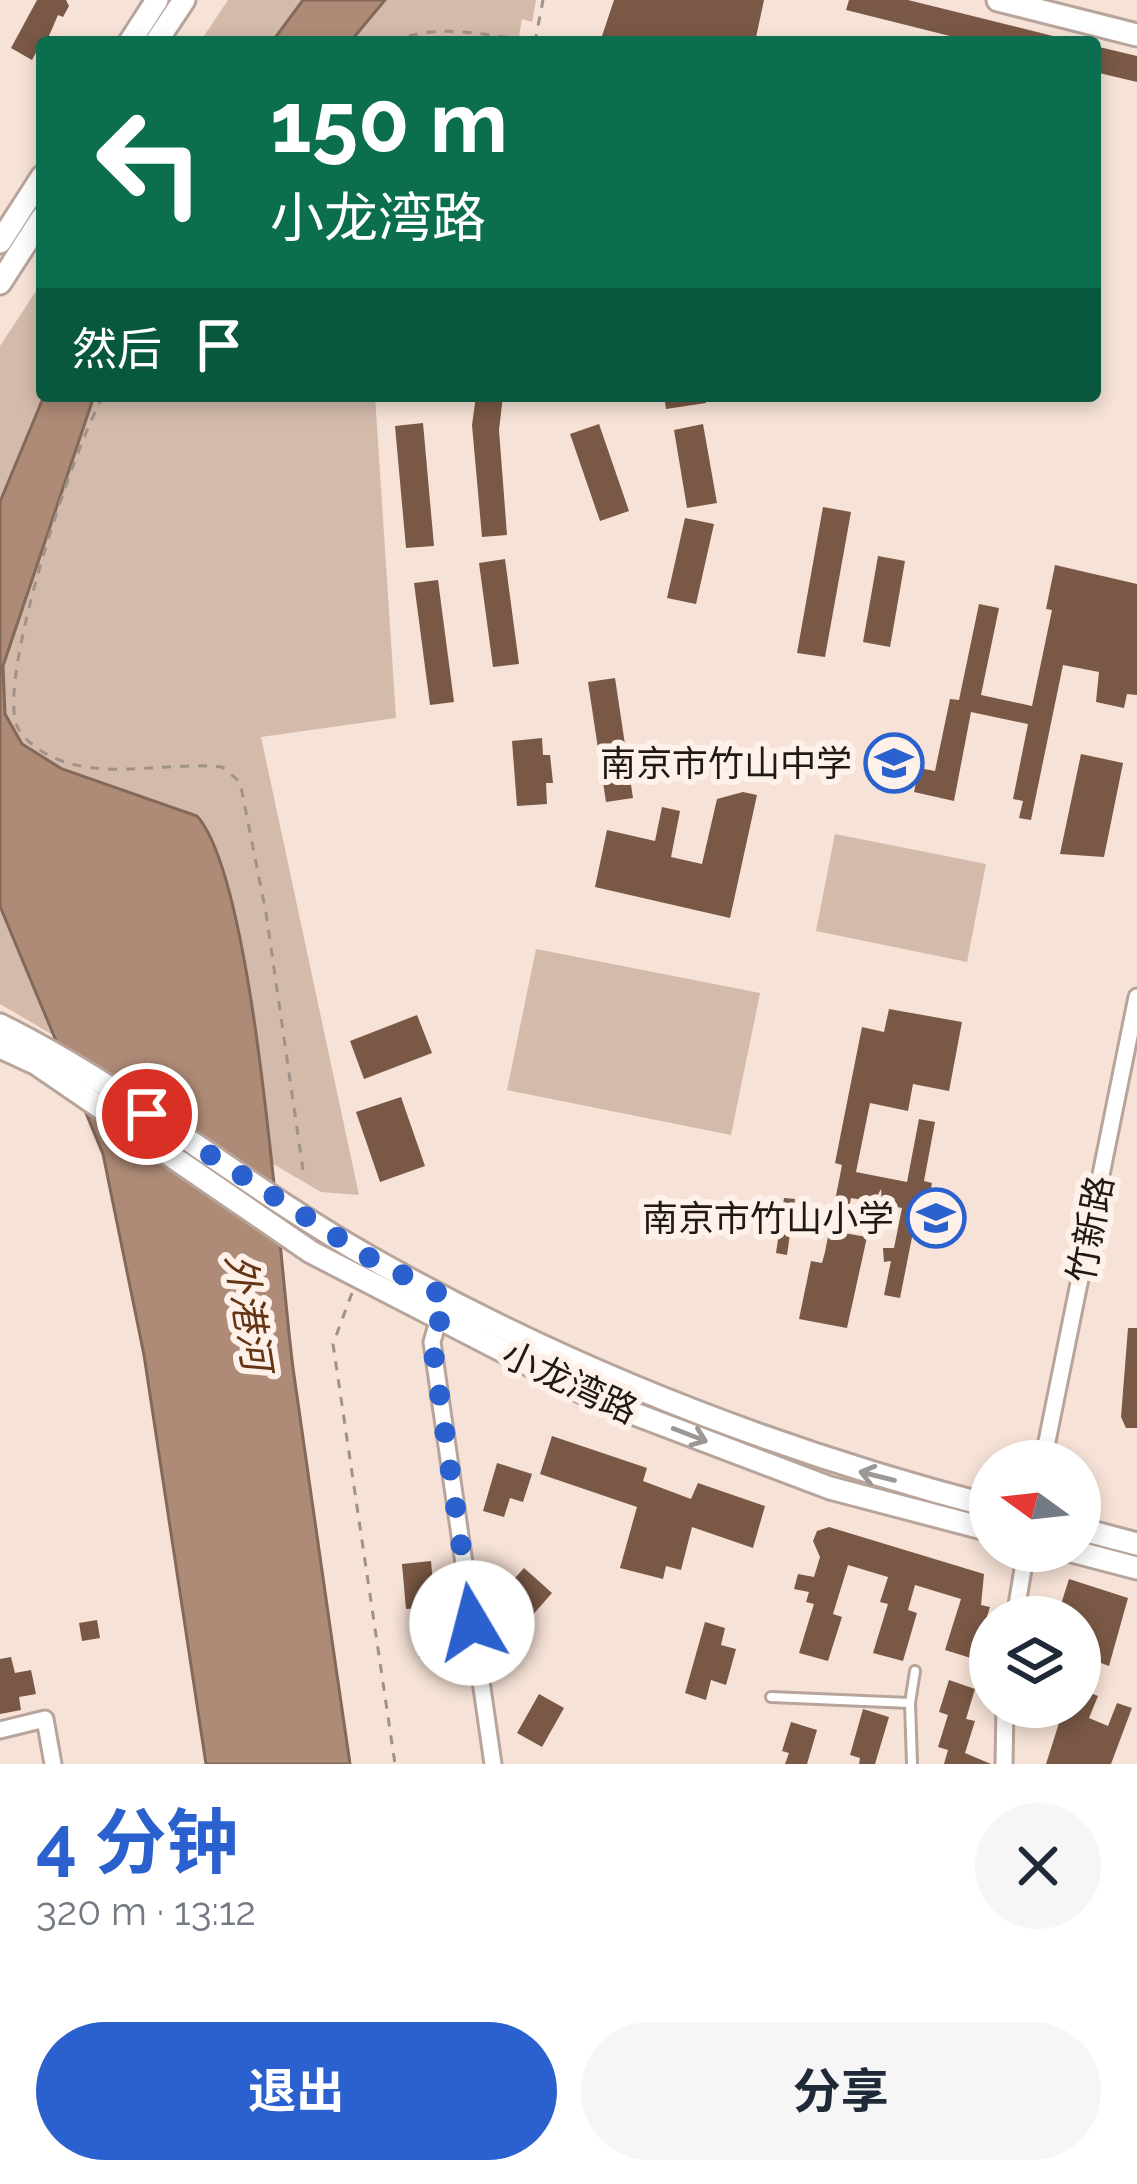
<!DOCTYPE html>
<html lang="zh">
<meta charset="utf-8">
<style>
:root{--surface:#fff;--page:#f6f6f7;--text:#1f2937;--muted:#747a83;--accent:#2a61ce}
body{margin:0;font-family:Raleway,"Noto Sans SC",sans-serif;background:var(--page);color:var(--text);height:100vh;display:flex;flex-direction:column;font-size:45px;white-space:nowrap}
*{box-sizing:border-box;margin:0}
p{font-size:39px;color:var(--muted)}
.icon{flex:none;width:66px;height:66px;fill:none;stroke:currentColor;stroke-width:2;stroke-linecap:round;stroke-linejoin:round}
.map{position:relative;height:1764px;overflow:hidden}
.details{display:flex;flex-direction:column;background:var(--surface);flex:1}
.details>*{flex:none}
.top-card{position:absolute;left:36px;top:36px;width:1065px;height:366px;border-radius:12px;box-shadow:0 6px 18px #0003;background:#0b6e4f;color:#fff;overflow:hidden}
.needle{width:78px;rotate:285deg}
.buttons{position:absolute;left:969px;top:1440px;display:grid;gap:24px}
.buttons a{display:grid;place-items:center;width:132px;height:132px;border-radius:50%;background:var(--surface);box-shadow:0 6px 18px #0003;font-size:60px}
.pin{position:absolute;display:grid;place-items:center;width:102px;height:102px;color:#fff;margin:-51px;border:6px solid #fff;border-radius:50%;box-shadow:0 3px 12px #0007}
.me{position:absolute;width:132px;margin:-66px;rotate:352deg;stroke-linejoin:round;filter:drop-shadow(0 0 9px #0008)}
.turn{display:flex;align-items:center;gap:42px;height:252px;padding:0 36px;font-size:54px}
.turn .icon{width:156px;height:156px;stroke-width:2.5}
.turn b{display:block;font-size:84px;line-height:102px}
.then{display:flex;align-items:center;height:114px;padding:0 36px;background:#0003;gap:24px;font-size:45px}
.round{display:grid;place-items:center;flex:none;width:126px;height:126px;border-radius:63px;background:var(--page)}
.head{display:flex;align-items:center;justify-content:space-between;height:204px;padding:0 36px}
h1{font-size:72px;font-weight:700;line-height:90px;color:var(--accent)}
.primary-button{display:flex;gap:24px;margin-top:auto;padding:24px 36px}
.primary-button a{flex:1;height:138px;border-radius:72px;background:var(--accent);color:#fff;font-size:48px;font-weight:700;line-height:138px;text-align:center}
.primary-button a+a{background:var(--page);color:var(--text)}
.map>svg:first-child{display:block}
</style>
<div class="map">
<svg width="1137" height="1764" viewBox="0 0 1137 1764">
<rect width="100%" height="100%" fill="#f6e2d6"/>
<g fill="#d3baab">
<polygon points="228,0 536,0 532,22 522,19 518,42 200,42"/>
<polygon points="42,282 42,396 375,396 396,718 261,737 359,1195 321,1192 0,1004 0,346"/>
<polygon points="835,834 986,864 967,962 816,931"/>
<polygon points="536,949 760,993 731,1135 507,1090"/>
</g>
<g fill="#ae8b76" stroke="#836959" stroke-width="3">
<polygon points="303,0 385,0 350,42 272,42"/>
<path d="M44 396H94L3 666 5 714 22 744 62 769 197 816C256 881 279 1262 293 1368 311 1500 331 1632 350 1764H206L144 1355 103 1154 0 906V502Z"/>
</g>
<g fill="#795845">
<polygon points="37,0 66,0 69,6 63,17 58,15 42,52 38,49 32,60 11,48"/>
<polygon points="614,0 764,0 755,42 600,42"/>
<polygon points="849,0 908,0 1061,38 1061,42 974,42 846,10"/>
<polygon points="1095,46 1137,56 1137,82 1095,72"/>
<polygon points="476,396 503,396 499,430 507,535 482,537 472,425"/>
<polygon points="664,396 705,396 706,403 666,409"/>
<polygon points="423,423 434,546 406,548 395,426"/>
<polygon points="599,424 629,511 600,521 570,434"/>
<polygon points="703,424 717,503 687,508 674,430"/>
<polygon points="823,507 851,512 825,657 797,653"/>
<polygon points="685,518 714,524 696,604 667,598"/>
<polygon points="878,556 905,561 890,647 863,642"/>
<polygon points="505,559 519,664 493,667 479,563"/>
<polygon points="1055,565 1137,584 1137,695 1127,694 1124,708 1096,702 1099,672 1063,665 1031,820 1019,818 1023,801 1013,799 1028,724 971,712 954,801 914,792 919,768 935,771 950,699 959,700 979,604 999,608 981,695 1032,706 1052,610 1046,609"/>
<polygon points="438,580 454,702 430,705 414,583"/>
<polygon points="615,678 633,798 606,802 588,682"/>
<polygon points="542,738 543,755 550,755 553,783 546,783 547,804 517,806 512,741"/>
<polygon points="1081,754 1123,763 1104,857 1060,854"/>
<polygon points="743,792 757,795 730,918 595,887 607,830 655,841 662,807 680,811 671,857 702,864 717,799"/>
<polygon points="889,1009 962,1022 949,1091 913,1084 908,1111 870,1103 856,1172 907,1182 919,1119 935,1122 924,1181 932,1183 926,1213 917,1212 900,1298 884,1295 891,1261 884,1262 883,1248 894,1248 902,1208 882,1204 881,1189 874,1202 851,1198 844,1233 867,1237 847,1328 799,1319 811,1261 822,1263 825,1252 842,1165 835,1163 862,1027 884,1032"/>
<polygon points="417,1015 432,1053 364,1079 350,1041"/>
<polygon points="401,1097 425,1166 380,1182 356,1112"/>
<polygon points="784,1198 795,1199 787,1255 776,1253"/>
<polygon points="1128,1328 1137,1328 1137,1428 1126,1428 1121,1417"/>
<polygon points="552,1436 647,1468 643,1481 691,1499 698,1483 765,1506 753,1548 692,1527 681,1570 666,1566 663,1579 620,1568 637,1507 540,1474"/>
<polygon points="497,1463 532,1474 523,1502 510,1498 504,1517 483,1511"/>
<polygon points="829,1527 984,1574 981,1605 990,1607 974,1659 945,1650 961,1599 915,1585 908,1610 917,1613 903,1661 873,1653 888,1604 880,1602 888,1577 848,1565 833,1614 842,1617 828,1661 799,1653 814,1604 806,1602 809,1592 794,1589 798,1574 814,1577 820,1557 813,1541 817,1531"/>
<polygon points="431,1561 435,1607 406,1609 402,1564"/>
<polygon points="524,1568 552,1593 516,1634 497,1617 514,1598 505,1589"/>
<polygon points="1069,1579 1128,1598 1109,1666 1080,1655 1080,1617 1057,1617"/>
<polygon points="97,1620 100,1638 82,1641 79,1623"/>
<polygon points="705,1622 725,1628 721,1645 736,1649 726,1685 711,1680 706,1700 685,1693"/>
<polygon points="444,1633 446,1656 419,1658 417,1636"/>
<polygon points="11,1657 15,1673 31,1670 36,1694 19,1697 21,1710 0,1714 0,1659"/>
<polygon points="949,1680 975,1689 966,1719 975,1721 965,1753 991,1764 944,1764 948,1750 938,1747 948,1715 939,1712"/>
<polygon points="1080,1689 1098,1696 1089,1718 1108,1726 1117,1703 1132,1708 1111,1764 1046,1764 1059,1723 1043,1721 1045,1707 1080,1707"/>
<polygon points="539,1694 564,1708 542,1747 517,1733"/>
<polygon points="863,1709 889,1717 875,1764 859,1764 860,1758 850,1755"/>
<polygon points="791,1722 817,1730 807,1764 785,1764 789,1753 782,1751"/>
</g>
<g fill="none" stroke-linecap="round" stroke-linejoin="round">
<g stroke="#b7a49a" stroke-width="14">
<g id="lane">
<polyline points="771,1697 910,1703"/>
<polyline points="912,1764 910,1703 915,1671"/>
</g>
</g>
<g stroke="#b7a49a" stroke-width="21">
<g id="street">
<polyline points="441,1311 432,1342 493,1764"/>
<polyline points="1043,1461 1137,997"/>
<polyline points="1015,1617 1026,1551"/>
<polyline points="0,1730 45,1719 53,1764"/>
<polyline points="1004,1764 1005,1707"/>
</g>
</g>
<g stroke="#b7a49a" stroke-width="27">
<g id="secondary">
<polyline points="998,0 1137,35"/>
<polyline points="130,42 157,0"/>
<polyline points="156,42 184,0"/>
<polyline points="0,242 42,177"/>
<polyline points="0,283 42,218"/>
<path d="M0 1025C130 1089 243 1186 369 1257 566 1369 771 1449 990 1506"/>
<polyline points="0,1047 37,1064 311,1252 598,1400 830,1488 990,1530"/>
<polyline points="1080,1529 1137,1544"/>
<polyline points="1072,1551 1137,1568"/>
</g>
</g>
<g stroke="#a09289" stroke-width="3" stroke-dasharray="9 9" stroke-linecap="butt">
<path d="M392 42C437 22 487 35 535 42L543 0"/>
<path d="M103 396C73 450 0 668 16 723 20 737 36 748 48 755 101 782 165 761 222 767L240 782 266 913 303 1170"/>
<polyline points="352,1293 333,1344 395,1764"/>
</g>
<use href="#lane" stroke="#fff" stroke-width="8"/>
<use href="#street" stroke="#fff" stroke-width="15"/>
<use href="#secondary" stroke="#fff" stroke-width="21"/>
</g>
<defs><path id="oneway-shaft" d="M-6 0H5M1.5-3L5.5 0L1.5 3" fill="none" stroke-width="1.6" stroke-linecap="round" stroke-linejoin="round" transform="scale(3)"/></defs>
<g stroke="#9b9896">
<use href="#oneway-shaft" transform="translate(690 1435) rotate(21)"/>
<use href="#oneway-shaft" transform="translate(877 1476) rotate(-166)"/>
</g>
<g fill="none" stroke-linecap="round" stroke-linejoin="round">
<polyline stroke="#2a61ce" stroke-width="21" stroke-dasharray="0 37.8" points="147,1114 368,1257 448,1298 432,1342 472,1623"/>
</g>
<defs>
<g id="school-ring" transform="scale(3)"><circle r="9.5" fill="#fdf1ea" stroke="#2a61ce" stroke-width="1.5"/><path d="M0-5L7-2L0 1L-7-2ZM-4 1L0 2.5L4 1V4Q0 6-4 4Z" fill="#2a61ce"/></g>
</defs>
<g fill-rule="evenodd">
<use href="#school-ring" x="894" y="763"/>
<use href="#school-ring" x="936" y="1218"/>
</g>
<g text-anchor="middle" stroke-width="12" stroke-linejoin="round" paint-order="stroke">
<g font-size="36" fill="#201915" stroke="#fdf1ea" text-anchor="end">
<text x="852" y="776">南京市竹山中学</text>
<text x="894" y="1231">南京市竹山小学</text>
</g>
<g font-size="36" fill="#201915" stroke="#fdf1ea">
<text transform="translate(1090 1229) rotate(-79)" y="13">竹新路</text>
<text transform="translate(570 1382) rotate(25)" y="13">小龙湾路</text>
</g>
<g font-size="39" font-style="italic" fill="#653513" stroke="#fdf1ea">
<text transform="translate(249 1312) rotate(81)" y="14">外港河</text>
</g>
</g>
</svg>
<div class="buttons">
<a><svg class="needle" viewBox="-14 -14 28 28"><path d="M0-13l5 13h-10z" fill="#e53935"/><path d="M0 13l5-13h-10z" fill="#747a83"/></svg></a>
<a><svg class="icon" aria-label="layers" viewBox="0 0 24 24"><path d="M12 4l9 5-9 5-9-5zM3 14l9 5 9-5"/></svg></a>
</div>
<div class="pin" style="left:147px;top:1114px;background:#d93025"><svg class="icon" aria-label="arrive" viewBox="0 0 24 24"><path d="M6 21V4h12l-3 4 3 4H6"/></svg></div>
<svg class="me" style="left:472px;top:1623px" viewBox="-20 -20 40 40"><circle r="19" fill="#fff"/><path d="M0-13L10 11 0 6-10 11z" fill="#2a61ce"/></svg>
<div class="top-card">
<div class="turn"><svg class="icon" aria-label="left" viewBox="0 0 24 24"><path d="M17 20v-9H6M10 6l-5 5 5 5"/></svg><div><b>150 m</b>小龙湾路</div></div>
<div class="then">然后<svg class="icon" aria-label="arrive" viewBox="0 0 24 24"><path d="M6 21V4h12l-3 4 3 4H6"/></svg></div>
</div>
</div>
<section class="details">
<div class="head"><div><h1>4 分钟</h1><p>320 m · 13:12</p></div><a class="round"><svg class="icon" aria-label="close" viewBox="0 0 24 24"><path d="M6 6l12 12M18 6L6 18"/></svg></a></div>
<div class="primary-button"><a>退出</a><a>分享</a></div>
</section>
